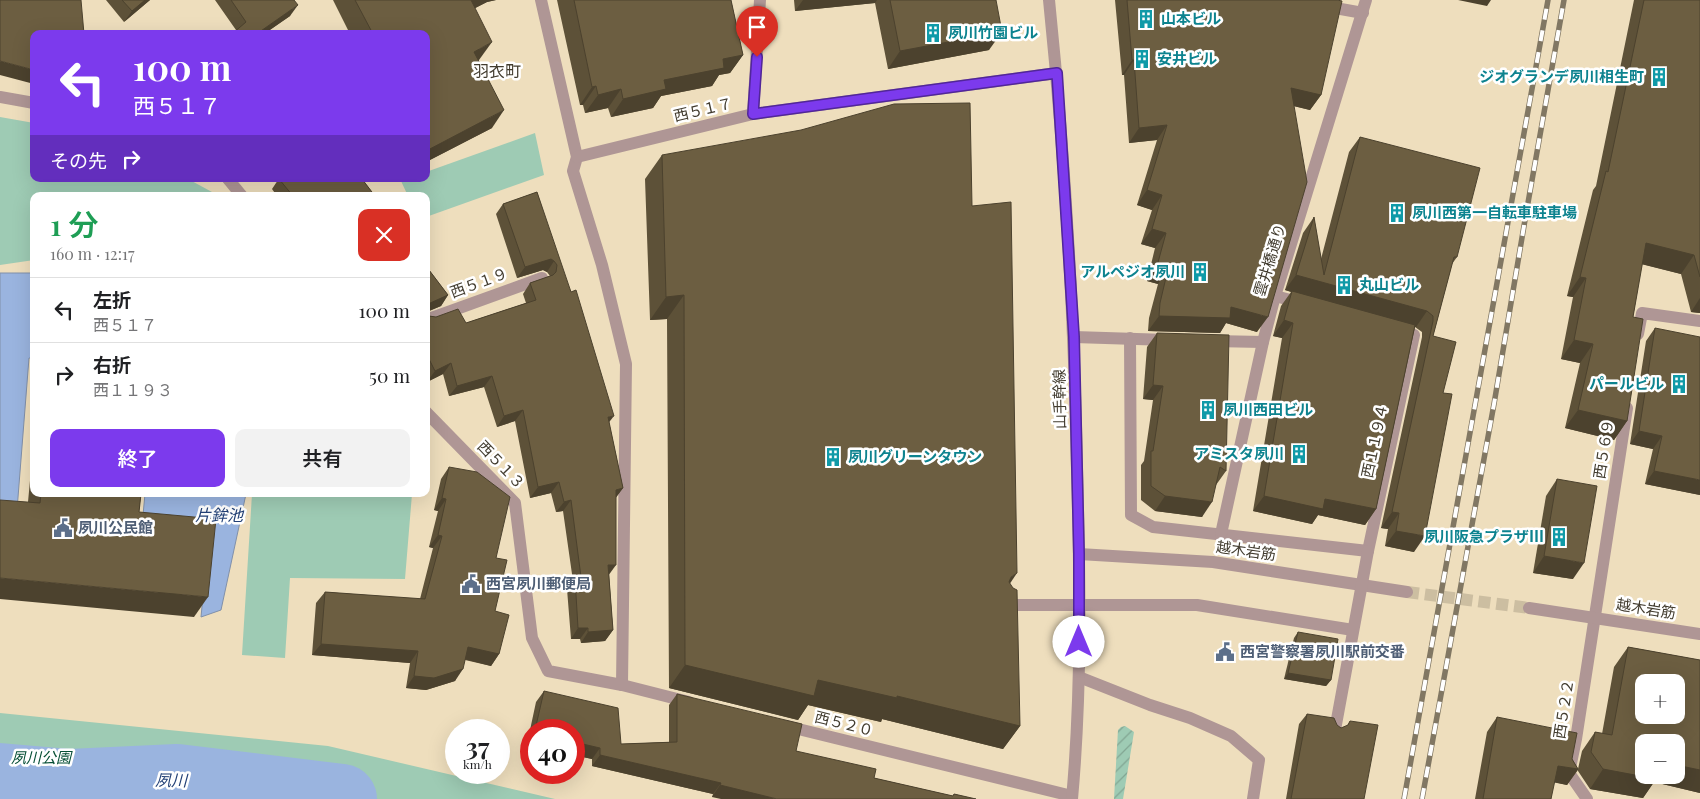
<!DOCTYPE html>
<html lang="ja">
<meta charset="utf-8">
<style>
:root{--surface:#fff;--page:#f2f2f2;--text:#202124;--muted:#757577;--line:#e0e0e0;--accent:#7c3aed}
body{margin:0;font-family:"Playfair Display","Noto Sans JP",serif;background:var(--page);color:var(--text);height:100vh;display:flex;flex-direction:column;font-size:19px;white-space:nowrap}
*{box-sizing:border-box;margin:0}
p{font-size:16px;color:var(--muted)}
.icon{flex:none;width:28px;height:28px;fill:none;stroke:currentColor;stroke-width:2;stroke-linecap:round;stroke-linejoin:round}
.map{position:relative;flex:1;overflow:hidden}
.side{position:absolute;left:30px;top:192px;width:400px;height:305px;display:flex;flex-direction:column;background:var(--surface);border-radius:10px;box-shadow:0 5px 20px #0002}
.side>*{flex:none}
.top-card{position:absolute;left:30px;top:30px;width:400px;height:152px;border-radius:10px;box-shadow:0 5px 20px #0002;background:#7c3aed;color:#fff;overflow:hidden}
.buttons{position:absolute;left:1635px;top:674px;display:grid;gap:10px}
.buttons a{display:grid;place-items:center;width:50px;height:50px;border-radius:10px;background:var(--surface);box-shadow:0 5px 20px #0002;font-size:25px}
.speed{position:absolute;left:445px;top:719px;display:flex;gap:10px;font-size:25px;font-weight:700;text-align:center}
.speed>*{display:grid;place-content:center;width:65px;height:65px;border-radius:50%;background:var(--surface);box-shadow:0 5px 20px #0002;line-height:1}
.speed small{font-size:12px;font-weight:400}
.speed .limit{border:8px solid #d22;background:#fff;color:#111}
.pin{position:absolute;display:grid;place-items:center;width:42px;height:42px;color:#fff;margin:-51px -21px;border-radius:50% 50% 50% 0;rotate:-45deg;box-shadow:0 0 5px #0007}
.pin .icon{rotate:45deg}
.me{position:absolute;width:55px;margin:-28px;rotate:0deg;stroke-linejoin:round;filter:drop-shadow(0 0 4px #0008)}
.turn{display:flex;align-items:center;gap:18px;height:105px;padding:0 20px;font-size:22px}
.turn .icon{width:65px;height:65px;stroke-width:2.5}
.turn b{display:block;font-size:35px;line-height:42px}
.then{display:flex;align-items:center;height:48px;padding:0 20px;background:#0003;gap:10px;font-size:19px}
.round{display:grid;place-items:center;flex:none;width:52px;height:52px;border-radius:10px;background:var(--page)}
.head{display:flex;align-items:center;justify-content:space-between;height:85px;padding:0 20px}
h1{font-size:30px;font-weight:600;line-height:38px;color:#1e9e55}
.action{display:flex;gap:10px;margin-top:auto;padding:10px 20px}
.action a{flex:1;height:58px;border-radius:10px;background:var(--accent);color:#fff;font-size:20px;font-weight:600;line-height:58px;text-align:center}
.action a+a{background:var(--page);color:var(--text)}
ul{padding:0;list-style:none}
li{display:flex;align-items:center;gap:15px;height:65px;padding:0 20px;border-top:1px solid var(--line)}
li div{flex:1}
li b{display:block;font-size:19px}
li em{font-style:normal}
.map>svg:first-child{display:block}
</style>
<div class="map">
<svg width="1700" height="799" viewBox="0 0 1700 799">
<defs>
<pattern id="garden-furrows" width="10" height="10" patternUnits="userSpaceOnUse" patternTransform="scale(1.25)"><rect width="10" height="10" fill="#9ecbb4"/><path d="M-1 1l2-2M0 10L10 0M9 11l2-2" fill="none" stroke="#82a693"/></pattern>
</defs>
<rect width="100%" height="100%" fill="#eedebd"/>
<g fill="#9ecbb4">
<polygon points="0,117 34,123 34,179 188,179 212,192 216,196 34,196 34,260 0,265"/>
<polygon points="535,133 544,175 426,217 426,196 408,196 401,181 408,179 426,179 426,172"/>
<polygon points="252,494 412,494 405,579 290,578 285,658 242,655"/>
<polygon points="0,713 328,746 555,799 0,799"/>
</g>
<polygon fill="url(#garden-furrows)" points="1125,726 1134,732 1123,799 1114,799 1118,730 1121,727"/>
<g fill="#9ab4df" stroke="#8090aa">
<polygon points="0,273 34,273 34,358 29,358 17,510 0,509"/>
<polygon points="145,494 246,494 221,610 201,617 209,533 143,515"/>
</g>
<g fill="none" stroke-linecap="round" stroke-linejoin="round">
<polyline stroke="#9ab4df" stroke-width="70" points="0,778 70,784 177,779 342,799"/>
<polyline stroke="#ccbea1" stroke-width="12" stroke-dasharray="12 6" stroke-linecap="butt" points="1407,592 1529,608"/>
<g stroke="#af9695" stroke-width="12">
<polyline points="541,0 577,157 573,171 602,265 626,364 622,685"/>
<polyline points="1324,6 1363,13"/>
<polyline points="0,97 34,103"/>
<polyline points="753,114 760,0"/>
<polyline points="577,157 753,114 1057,73"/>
<polyline points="228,179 242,196"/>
<polyline points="1275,296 1302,303"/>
<polyline points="426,320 542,278"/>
<polyline points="1638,334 1642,313 1700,321"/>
<polyline points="1074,337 1168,340"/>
<polyline points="1130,338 1131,515 1153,527 1368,551 1414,335 1398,330"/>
<polyline points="1213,341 1263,342"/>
<polyline points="426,412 515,503 532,638 548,671 622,685 689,702"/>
<polyline points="1221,534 1263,342 1275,296 1366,0"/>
<polyline points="1079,677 1150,705 1190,718 1231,736 1259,760 1253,799"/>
<polyline points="786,726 1072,796"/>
<polyline points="1587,799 1569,773 1576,739 1627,408"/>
</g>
<g stroke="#af9695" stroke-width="12">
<path d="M1049 0C1065 156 1074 313 1077 469 1080 579 1082 689 1072 799"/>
<polyline points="1079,554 1213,562 1407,592"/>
<polyline points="1529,608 1700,634"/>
</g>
<g stroke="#817763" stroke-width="5.5">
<g id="rail">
<polyline points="1404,799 1548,0"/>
<polyline points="1422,799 1494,404 1526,214 1564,0"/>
</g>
</g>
<use href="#rail" stroke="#fff" stroke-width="4" stroke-dasharray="11" stroke-linecap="butt"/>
<g stroke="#af9695" stroke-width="12">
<polyline points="1002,605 1197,605 1353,630"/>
<polyline points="1335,730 1368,551"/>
</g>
</g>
<g fill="#5d5138">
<polygon points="106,0 150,0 124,22"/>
<polygon points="215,0 294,0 290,16 264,34 232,34 236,30"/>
<polygon points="333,0 496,0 487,2 475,8 479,61 492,128 426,162 426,34 350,34"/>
<polygon points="557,0 731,0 743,55 730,73 719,75 712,86 661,96 653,108 611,117 608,108 585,113 583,105 580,105"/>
<polygon points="794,0 996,0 989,50 888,69 875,3 795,11"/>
<polygon points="1115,0 1337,0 1321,95 1310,110 1294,106 1257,332 1226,323 1220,333 1148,331 1149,318 1158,284 1147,281 1155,248 1141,244 1152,210 1137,205 1157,140 1129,143 1124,75 1122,75"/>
<polygon points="1634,0 1700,0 1700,313 1691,312 1681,274 1642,264 1633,317 1627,421 1614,440 1565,428 1580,363 1561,359 1573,297 1567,296 1593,190 1596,186"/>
<polygon points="1360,137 1457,257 1452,264 1433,336 1443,393 1414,552 1385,546 1388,529 1381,528 1422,337 1422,332 1415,327 1376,509 1365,525 1318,515 1312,524 1253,511 1282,338 1273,336 1281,306 1291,292 1285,290 1303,233 1314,217 1321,259 1349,152"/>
<polygon points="662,155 972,206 1010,583 1020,726 1003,749 882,719 881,722 808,705 798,720 669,688 667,319 650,320 645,179"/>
<polygon points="277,179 362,179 375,196 277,196 272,189 278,180"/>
<polygon points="537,192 609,422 623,488 616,497 609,574 613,630 605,641 581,643 580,639 571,639 567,589 573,581 563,511 556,512 551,493 530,498 515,421 497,427 484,387 449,396 443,374 427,382 426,380 426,266 448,295 441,306 427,312 429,316 466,323 526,303 523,294 530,283 550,276 547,272 543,270 517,278 496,214 503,204"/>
<polygon points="1655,328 1700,495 1645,484 1653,449 1630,444 1646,341"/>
<polygon points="1157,333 1226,471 1216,485 1202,517 1155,511 1141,500 1141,465 1144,461 1153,400 1143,399 1147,347"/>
<polygon points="34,438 34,494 141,494 139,512 194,617 28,502"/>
<polygon points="449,467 496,558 495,611 499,654 491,666 465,660 455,681 426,690 406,688 410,663 312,655 316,603 325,592 420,599 433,548 429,547 438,511 434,510 441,479"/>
<polygon points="1557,479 1573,579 1533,573 1546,496"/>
<polygon points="1298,632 1331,680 1326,686 1284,679 1294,638"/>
<polygon points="1628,647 1700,660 1700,793 1654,782 1643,798 1590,789 1578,771 1578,770 1567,785 1554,782 1551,799 1475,799 1487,732 1497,717 1572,759 1578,769 1582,751 1595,732 1602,734 1614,667"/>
<polygon points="544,691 621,744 669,742 669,705 677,694 796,751 874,778 953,796 954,794 976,799 712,797 713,794 592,766 592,759 574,755 574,730 531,730 531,745 527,744 536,702"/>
<polygon points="1307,714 1341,728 1347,726 1350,721 1364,799 1286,799 1299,724"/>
</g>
<g fill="#4c422e">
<polygon points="145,0 150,0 124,22 132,11"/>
<polygon points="470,0 496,0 487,2 458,17"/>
<polygon points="803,0 877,0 875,3 795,11"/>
<polygon points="1458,0 1491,0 1487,6"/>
<polygon points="298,5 290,16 264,34 257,34"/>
<polygon points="1002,32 989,50 888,69 900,51"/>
<polygon points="492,42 479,60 461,70 474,52"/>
<polygon points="743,55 730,73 719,75 712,86 661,96 653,108 611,117 623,99 664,80 723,59"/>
<polygon points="1132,60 1134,60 1124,75 1122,75"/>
<polygon points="0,61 34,70 34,84 0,75"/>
<polygon points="596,86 583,105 580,105 592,87"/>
<polygon points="1291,88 1321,95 1310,110 1281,103"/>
<polygon points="621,89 608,108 585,113 598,95"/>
<polygon points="504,110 492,128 426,162 426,151"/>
<polygon points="1167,125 1157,140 1129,143 1139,128"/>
<polygon points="1147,190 1162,195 1152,210 1137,205"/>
<polygon points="1152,229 1166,233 1155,248 1141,244"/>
<polygon points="1646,243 1694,255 1681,274 1633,262"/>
<polygon points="551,259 554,261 547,272 543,270 517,278 525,267"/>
<polygon points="1157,266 1168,269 1158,284 1147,281"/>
<polygon points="1296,275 1427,311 1416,327 1285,290"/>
<polygon points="1580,277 1586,278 1573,297 1567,296"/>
<polygon points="448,295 441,306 426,312 426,306 428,304"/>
<polygon points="684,295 667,319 650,320 666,297"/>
<polygon points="1700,298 1700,313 1691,312"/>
<polygon points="1231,307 1268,317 1257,332 1226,323 1220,333 1148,331 1159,316"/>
<polygon points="1284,320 1293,323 1282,338 1273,336"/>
<polygon points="1574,340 1593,344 1580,363 1561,359"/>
<polygon points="451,363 443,374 427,382 435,371"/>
<polygon points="492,376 484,387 449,396 457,386"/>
<polygon points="1153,385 1163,386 1153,400 1143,399"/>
<polygon points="523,410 515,421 497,427 504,416"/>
<polygon points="1578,410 1627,421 1614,440 1565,428"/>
<polygon points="614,416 606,426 608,417"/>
<polygon points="1639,431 1662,436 1653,449 1630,444"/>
<polygon points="1654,471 1700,480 1700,495 1645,484"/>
<polygon points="559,482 551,493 530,498 538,487"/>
<polygon points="623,488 615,499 616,490"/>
<polygon points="1165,496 1212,502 1202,517 1155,511"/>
<polygon points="1264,496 1325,499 1376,509 1365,525 1318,515 1312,524 1253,511"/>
<polygon points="442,498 446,499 438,511 434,510"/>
<polygon points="571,500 563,511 556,512 564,502"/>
<polygon points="1392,512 1399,513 1388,529 1381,528"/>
<polygon points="1396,531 1425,536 1414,552 1385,546"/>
<polygon points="438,535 442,536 433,548 429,547"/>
<polygon points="1544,556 1584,563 1573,579 1533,573"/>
<polygon points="608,565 616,565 608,576"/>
<polygon points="1017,573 1001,597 1011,577"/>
<polygon points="0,578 208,597 194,617 0,599"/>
<polygon points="578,628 588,628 580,639 571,639"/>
<polygon points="613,630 605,641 581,643 588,632"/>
<polygon points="321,644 418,651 410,663 312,655"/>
<polygon points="468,647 499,654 491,666 460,658"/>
<polygon points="685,665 818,680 897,696 1020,726 1003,749 882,719 881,722 808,705 798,720 669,688"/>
<polygon points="463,669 455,681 426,690 406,688 414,676"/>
<polygon points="1288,673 1331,680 1326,686 1284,679"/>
<polygon points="531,738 531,745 527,744"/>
<polygon points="574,742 600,748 592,759 574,755"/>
<polygon points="600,755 721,783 713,794 592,766"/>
<polygon points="1676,765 1700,770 1700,793 1654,782 1643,798 1590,789 1603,769 1649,775 1676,775"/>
<polygon points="1558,766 1578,769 1567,785 1547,781"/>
<polygon points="720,785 777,799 721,799 712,797"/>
</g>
<g fill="#6c5e41" stroke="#4c422e" fill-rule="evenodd">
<polygon points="0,0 81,0 84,34 34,34 34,70 0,61"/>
<polygon points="122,0 145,0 132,11"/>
<polygon points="231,0 294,0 298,5 258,33 259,34 232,34 246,22"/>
<polygon points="355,0 471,0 492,42 474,52 504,110 426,151 426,34 373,34"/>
<polygon points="574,0 731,0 743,55 723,59 724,68 664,80 666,89 623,99 621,89 598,95 596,86 592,87"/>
<polygon points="890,0 996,0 1002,32 900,51"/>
<polygon points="1127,0 1337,0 1342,1 1321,95 1291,88 1307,182 1268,317 1231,307 1230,318 1159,316 1160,303 1168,269 1157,266 1166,233 1152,229 1162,195 1147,190 1167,125 1139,128 1134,60 1132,60"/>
<polygon points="1644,0 1700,0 1700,277 1694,255 1646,243 1633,317 1643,319 1627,421 1578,410 1593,344 1574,340 1586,278 1580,277 1606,171 1608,172"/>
<polygon points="970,103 972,206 1011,202 1017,573 1011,577 1009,582 1013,588 1017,590 1020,726 897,696 897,698 818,680 814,696 685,665 684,295 666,297 662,155 801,130 894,104"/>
<polygon points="1360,137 1480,168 1457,257 1454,257 1433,336 1456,342 1443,393 1452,394 1425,536 1396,531 1399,513 1392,512 1433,321 1433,316 1427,311 1296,275 1314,217 1324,275"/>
<polygon points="279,179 362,179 375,196 293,196"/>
<polygon points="537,192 571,292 576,290 614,416 608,417 623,488 616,490 616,565 608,565 613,630 588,632 588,628 578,628 575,578 581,577 571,500 564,502 559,482 538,487 523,410 504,416 492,376 457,386 451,363 435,371 426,353 426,310 429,316 436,317 458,309 466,323 536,300 530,283 553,275 556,272 557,265 554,261 551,259 525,267 503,204"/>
<polygon points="426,266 448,295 428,304 426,307"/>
<polygon points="1292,291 1415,325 1376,509 1325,499 1323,509 1264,496 1293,323 1284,320"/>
<polygon points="1655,328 1700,337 1700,480 1654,471 1662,436 1639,431"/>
<polygon points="1157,333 1229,335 1226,471 1220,467 1212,502 1165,496 1151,486 1151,451 1153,451 1163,386 1153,385"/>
<polygon points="449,467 477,472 510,497 496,558 507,560 495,611 509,615 499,654 468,647 463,669 434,678 414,676 418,651 321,644 325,592 425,599 442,536 438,535 446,499 442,498"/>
<polygon points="1557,479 1597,486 1584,563 1544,556"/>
<polygon points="41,494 141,494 139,512 216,519 208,597 0,578 0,500 40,503"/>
<polygon points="1298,632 1338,639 1331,680 1288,673"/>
<path d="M1628 647 1700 660V770L1676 765V742H1644V775H1657L1656 779 1603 769 1591 752 1595 732 1612 735ZM1644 682H1676V715H1644Z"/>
<polygon points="544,691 618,708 621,744 677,742 677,694 802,724 796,751 876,769 874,778 953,796 954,794 976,799 777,799 720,785 721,783 600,755 600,748 574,742 574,730 535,730"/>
<polygon points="1307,714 1334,718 1337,725 1341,728 1348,725 1350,721 1378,725 1364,799 1291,799"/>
<polygon points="1497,717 1577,733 1572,759 1578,769 1558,766 1551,799 1483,799"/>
</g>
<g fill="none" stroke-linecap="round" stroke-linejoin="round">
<g stroke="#51269a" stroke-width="12">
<polyline id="route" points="757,57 753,114 1057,73 1074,337 1079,554 1079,642"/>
</g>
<use href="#route" stroke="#7c3aed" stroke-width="9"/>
</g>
<defs>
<g id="building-bare" transform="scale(1.5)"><path d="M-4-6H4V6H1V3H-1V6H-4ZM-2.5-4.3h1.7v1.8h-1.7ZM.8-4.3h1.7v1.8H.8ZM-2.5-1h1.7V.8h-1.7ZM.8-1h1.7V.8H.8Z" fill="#0f9aa8" stroke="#fff" stroke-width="2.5" paint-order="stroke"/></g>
<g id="civic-bare" transform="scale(1.5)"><path d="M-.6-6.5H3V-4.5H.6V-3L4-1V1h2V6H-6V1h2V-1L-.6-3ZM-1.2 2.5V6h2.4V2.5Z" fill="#5c6f8a" stroke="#fff" stroke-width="2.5" paint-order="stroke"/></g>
</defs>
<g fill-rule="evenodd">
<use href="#building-bare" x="1146" y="19"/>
<use href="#building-bare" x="933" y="33"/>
<use href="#building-bare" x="1142" y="59"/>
<use href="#building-bare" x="1659" y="77"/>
<use href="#building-bare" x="1397" y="213"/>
<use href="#building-bare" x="1200" y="272"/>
<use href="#building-bare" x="1344" y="285"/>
<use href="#building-bare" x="1679" y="384"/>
<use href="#building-bare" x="1208" y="410"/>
<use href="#building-bare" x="1299" y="454"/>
<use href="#building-bare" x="833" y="457"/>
<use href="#civic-bare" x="63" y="528"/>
<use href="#building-bare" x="1559" y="537"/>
<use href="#civic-bare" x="471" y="584"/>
<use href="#civic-bare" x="1225" y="652"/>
</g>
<g text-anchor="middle" stroke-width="5" stroke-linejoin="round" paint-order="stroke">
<g font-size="15" font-weight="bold" fill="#0d838f" stroke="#fff" text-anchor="start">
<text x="1161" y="24">山本ビル</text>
<text x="948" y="38">夙川竹園ビル</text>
<text x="1157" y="64">安井ビル</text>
<text x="1644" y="82" text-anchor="end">ジオグランデ夙川相生町</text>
<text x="1412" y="218">夙川西第一自転車駐車場</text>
<text x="1185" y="277" text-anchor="end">アルペジオ夙川</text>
<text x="1359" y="290">丸山ビル</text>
<text x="1664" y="389" text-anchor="end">パールビル</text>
<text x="1223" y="415">夙川西田ビル</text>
<text x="1284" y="459" text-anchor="end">アミスタ夙川</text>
<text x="848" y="462">夙川グリーンタウン</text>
<text x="1544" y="542" text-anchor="end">夙川阪急プラザⅢ</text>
</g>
<g font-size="15" fill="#423c2f" stroke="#fff">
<text transform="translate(703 110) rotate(-13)" y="5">西５１７</text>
<text transform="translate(1270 260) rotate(-73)" y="5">雲井橋通り</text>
<text transform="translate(479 283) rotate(-20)" y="5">西５１９</text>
<text transform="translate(1060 399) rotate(-91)" y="5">山手幹線</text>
<text transform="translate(1375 441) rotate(-78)" y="5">西１１９４</text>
<text transform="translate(1604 449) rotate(-81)" y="5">西５６９</text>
<text transform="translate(501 465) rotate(46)" y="5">西５１３</text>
<text transform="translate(1246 551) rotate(8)" y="5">越木岩筋</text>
<text transform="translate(1646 609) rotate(9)" y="5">越木岩筋</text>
<text transform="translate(1564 709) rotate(-81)" y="5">西５２２</text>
<text transform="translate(844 724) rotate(14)" y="5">西５２０</text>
</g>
<g font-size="15" font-weight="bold" fill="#4e5e75" stroke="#fff" text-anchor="start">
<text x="78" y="533">夙川公民館</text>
<text x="486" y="589">西宮夙川郵便局</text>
<text x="1240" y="657">西宮警察署夙川駅前交番</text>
</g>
<g font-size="15" font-style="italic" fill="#054e34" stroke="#fff">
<text x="41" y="763">夙川公園</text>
</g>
<g font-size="16" fill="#423c2f" stroke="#fff">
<text x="497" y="77">羽衣町</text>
</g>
<g font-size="16" font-style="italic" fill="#224076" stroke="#fff">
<text x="219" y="521">片鉾池</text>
<text transform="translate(171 780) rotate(1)" y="6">夙川</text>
</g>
</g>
</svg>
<div class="buttons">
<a>+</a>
<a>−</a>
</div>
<div class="speed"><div>37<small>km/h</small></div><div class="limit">40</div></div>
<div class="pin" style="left:757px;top:57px;background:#d93025"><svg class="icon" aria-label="arrive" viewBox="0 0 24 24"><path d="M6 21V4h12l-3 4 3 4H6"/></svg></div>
<svg class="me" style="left:1079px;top:642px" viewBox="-20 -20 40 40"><circle r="19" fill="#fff"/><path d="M0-13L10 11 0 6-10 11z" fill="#7c3aed"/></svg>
<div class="top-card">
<div class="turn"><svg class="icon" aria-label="left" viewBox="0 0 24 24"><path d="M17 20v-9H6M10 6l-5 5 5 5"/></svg><div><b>100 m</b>西５１７</div></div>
<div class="then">その先<svg class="icon" aria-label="right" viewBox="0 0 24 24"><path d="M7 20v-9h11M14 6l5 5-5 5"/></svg></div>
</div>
<section class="side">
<div class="head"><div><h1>1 分</h1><p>160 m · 12:17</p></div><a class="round" style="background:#d93025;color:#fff"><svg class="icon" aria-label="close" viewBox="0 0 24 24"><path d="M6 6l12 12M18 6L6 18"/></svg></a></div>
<ul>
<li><svg class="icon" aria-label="left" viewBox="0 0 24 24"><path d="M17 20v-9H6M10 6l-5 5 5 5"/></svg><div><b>左折</b><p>西５１７</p></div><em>100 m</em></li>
<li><svg class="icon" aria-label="right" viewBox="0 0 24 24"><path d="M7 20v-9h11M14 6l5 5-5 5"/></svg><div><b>右折</b><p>西１１９３</p></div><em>50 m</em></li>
</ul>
<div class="action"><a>終了</a><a>共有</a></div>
</section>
</div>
